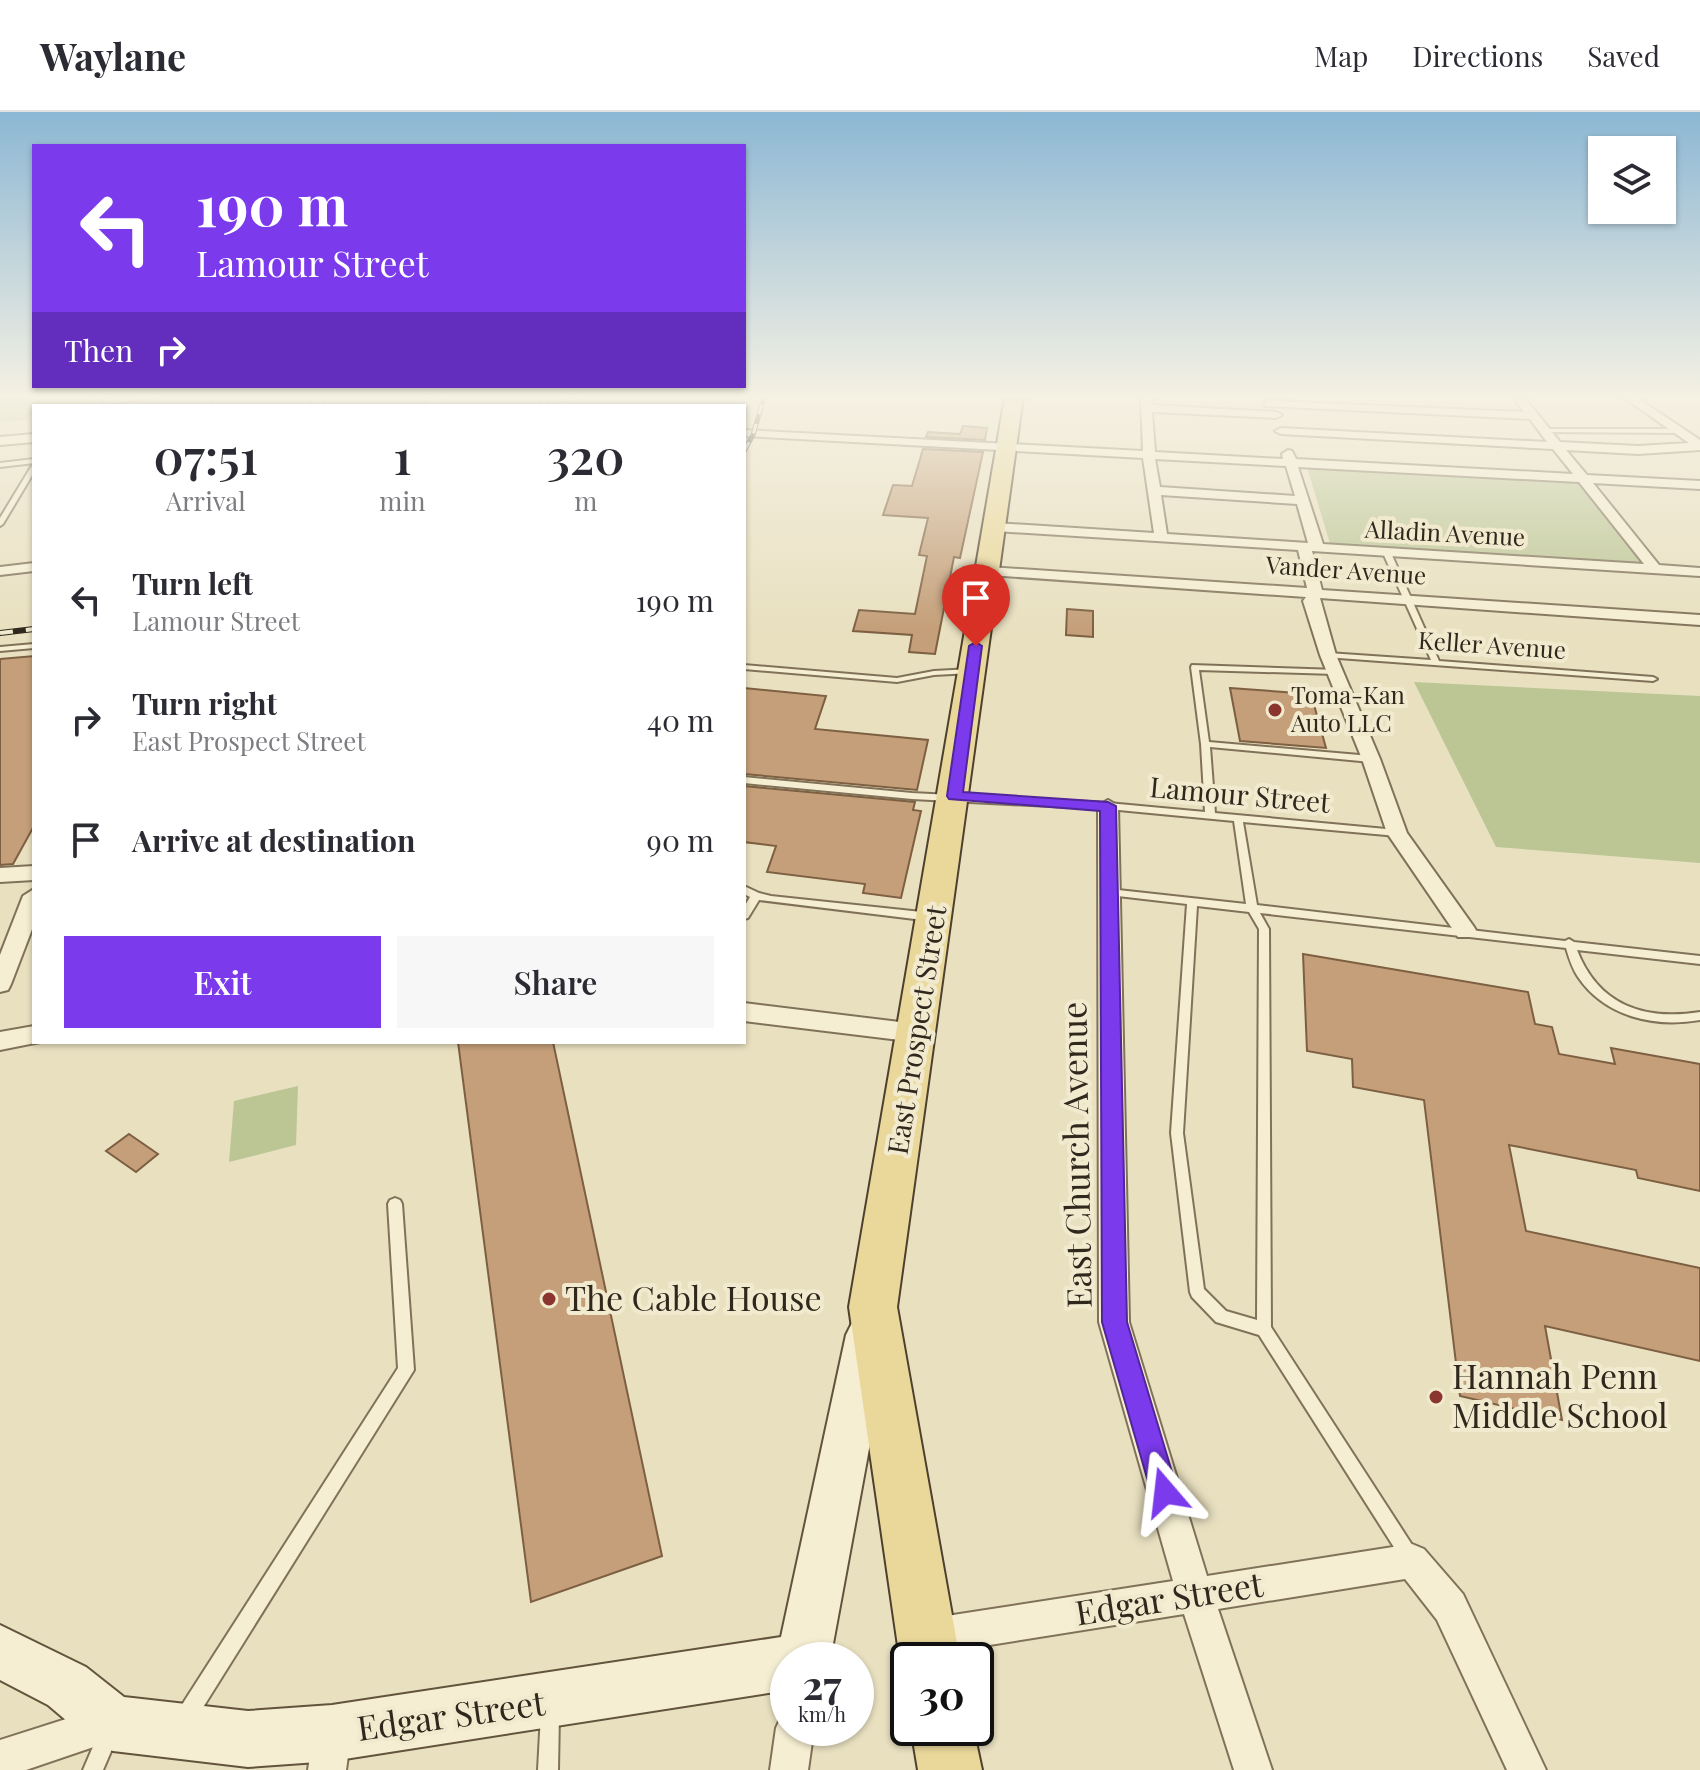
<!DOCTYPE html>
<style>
:root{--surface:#fff;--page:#f7f7f7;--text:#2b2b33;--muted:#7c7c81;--line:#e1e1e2;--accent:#7c3aed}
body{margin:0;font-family:"Playfair Display",serif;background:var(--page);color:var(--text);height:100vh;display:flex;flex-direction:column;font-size:30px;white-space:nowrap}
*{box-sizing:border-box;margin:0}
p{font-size:26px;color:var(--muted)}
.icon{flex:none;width:44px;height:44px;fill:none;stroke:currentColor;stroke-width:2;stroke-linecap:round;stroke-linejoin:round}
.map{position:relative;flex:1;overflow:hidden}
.sheet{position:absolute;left:32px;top:292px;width:714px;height:640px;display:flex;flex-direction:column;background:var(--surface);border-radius:0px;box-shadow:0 2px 6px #0004}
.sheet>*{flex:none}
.top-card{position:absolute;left:32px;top:32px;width:714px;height:244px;border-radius:0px;box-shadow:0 2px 6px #0004;background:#7c3aed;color:#fff;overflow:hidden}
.controls{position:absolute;left:1588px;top:24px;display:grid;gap:16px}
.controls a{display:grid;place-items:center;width:88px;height:88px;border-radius:0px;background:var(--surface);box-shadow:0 2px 6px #0004;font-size:40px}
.speed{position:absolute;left:770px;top:1530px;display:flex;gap:16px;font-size:40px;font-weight:700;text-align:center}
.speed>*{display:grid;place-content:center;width:104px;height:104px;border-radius:50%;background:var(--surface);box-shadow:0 2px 6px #0004;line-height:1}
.speed small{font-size:20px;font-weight:400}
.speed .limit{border:4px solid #111;border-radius:12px;background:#fff;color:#111}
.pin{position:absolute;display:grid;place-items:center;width:68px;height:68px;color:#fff;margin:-82px -34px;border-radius:50% 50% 50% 0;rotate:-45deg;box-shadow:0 0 8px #0007}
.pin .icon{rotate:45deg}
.me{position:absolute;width:88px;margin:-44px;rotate:343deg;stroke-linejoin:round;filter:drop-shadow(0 0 6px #0008)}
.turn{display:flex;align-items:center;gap:28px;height:168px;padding:0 32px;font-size:36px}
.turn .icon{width:104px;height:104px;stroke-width:2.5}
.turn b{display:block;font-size:56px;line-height:68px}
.then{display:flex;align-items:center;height:76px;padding:0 32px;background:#0003;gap:16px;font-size:30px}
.eta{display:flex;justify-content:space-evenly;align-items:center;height:136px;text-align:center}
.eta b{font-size:48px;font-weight:600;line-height:56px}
.action{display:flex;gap:16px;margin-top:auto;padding:16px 32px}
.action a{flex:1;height:92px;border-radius:0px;background:var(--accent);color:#fff;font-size:32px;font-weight:600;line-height:92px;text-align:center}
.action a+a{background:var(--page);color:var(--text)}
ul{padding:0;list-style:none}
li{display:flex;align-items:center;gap:24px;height:120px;padding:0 32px}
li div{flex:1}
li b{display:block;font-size:30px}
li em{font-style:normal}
header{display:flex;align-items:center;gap:48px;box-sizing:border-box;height:112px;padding:0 40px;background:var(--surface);border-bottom:2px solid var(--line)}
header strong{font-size:38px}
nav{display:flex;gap:44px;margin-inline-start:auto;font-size:28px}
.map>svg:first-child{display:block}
</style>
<header>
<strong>Waylane</strong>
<nav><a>Map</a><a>Directions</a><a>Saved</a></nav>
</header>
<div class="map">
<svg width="1700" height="1658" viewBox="0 0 1700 1658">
<rect width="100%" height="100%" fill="#e9e0c0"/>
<g fill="#bcc695">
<polygon points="0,285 94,285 88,294 34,294 34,302 26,308 0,310"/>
<polygon points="1307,355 1578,370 1644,454 1331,435"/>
<polygon points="1414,570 1700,584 1700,751 1496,735"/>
<polygon points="298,974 296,1033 229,1050 234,989"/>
</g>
<g fill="#c49f79" stroke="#7d5f41" stroke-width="2">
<polygon points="963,314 987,316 985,328 926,325 928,320 960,322"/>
<polygon points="923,337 983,340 960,446 954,445 935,542 909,540 912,523 853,519 859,498 915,502 927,444 919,443 928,406 883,403 893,373 912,374"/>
<polygon points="1067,497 1093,499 1093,525 1066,523"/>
<polygon points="34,544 34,714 13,752 0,753 0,547"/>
<polygon points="744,576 826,584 815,617 928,628 917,678 744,662"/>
<polygon points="1230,576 1311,582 1326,636 1240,629"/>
<polygon points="744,674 915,690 913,698 921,699 901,786 863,781 865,772 767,760 776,734 744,730"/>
<polygon points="1303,842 1528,880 1535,912 1552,915 1559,942 1615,952 1611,936 1700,952 1700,1079 1638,1066 1636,1058 1509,1033 1526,1119 1700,1156 1700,1249 1545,1214 1562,1308 1460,1284 1424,988 1353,975 1352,947 1307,939"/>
<polygon points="458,930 553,930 662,1444 531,1490"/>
<polygon points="129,1022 158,1042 136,1060 106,1039"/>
</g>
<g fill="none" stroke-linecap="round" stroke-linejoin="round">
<g stroke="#807259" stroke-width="4">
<g id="lane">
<polygon points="541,285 547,285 548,294 542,294"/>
<polygon points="575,285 583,285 562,294 554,294"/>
<polygon points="1545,317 1678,317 1681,319 1678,321 1543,320 1543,318"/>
<polygon points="34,347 34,351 0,355 0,351"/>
<polygon points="34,353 34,360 3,412 0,414 0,406 31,355"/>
<polygon points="1387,439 1391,441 1439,549 1653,565 1657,567 1653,569 1325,545 1324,543 1328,541 1431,548 1383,441"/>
<polygon points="34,532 34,536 0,539 0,535"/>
<polygon points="744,553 897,566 934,559 971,557 975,559 971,561 934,563 897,570 744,557"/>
<path d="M1192 553 1338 558V562H1335L1199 558 1209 630 1371 644 1376 647 1371 650 1210 635 1215 701 1397 718 1402 721 1397 724 1243 710 1257 793 1565 829 1569 827 1574 830 1700 844V852L1577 838C1598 893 1644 909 1700 900V908C1655 916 1605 905 1578 865 1572 856 1569 846 1566 836L1260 801 1269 817 1271 1215 1416 1439 1419 1445 1416 1451 1410 1454 1404 1451 1259 1223 1216 1210 1192 1185 1190 1180 1171 1021 1187 792 1109 783 1104 780 1109 777 1246 792 1234 709 1108 697 912 687 744 671V665L912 681 1108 691 1205 700 1201 632 1191 555ZM1197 794 1249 800 1259 817 1257 1208 1226 1199 1204 1177 1183 1021Z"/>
<polygon points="744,774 759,781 771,784 931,801 936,805 931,809 759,788 748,806 744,807 744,795 750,785 744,782"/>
<polygon points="395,1086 400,1088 402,1092 414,1258 192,1613 185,1615 178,1613 176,1606 178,1599 398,1256 388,1092 390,1088"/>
<polygon points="550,1593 557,1595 559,1602 558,1658 538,1658 541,1602 543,1595"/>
<polygon points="108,1613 115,1616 118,1623 103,1658 83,1658 101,1616"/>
</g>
</g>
<g stroke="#807259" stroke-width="4">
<g id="street">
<polygon points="113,285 157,285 107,292 102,289"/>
<polygon points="203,285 213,285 211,294 199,294"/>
<polygon points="315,285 326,285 322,294 310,294"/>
<polygon points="430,285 441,285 438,294 426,294"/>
<path d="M1141 285H1151L1152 293 1276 300 1282 303 1276 306 1152 300 1155 340 1283 347 1282 342 1288 338 1292 339 1296 347 1573 362 1553 337 1281 322 1275 319 1281 316 1547 330 1530 307 1265 294V290L1269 289 1524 300 1513 285H1524L1560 330 1638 334 1689 331 1623 285H1636L1700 328V338L1638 342 1566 338 1587 363 1700 369V377L1593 371 1659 453 1700 456V464L1312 439 1322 478 1700 503V513L1320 486 1336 543 1380 647 1407 721 1474 815 1477 820 1474 825H1458L1387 721 1362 647 1320 543 1303 489 1306 485 989 463 982 459 989 455 1307 476 1298 438 996 419 989 415 996 411 1154 421 1143 346 744 324V318L1143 339ZM1155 347 1286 354 1295 384 1160 375ZM1298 355 1579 370 1644 452 1323 432ZM1161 383 1297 392 1308 431 1167 422Z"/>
<polygon points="34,322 34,330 0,333 0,325"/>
<polygon points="34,451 34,459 0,463 0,455"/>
<polygon points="1108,688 1118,694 1129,1210 1207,1464 1412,1432 1424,1437 1463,1482 1546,1658 1507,1658 1437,1508 1405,1467 1218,1497 1272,1658 1234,1658 1184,1502 927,1543 914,1538 909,1525 914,1512 927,1507 1173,1469 1099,1210 1098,694"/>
<polygon points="34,754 34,768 0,770 0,756"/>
<polygon points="34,777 34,812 11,872 8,878 0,880 0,843 23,784"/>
<polygon points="744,891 916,912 924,915 928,921 924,927 916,930 744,909"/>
<polygon points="34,914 34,930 40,930 0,938 0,920"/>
<polygon points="110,1593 123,1599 129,1612 123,1625 26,1658 0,1658 0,1628"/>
<polygon points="788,1600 788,1616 814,1616 808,1658 770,1658 776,1616 782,1603"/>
<polygon points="332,1604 346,1609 351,1623 346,1658 308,1658 313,1623 318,1609"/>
</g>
</g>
<g stroke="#62533d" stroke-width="4">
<polygon id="secondary" points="868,1203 883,1209 890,1223 830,1548 788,1548 788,1578 332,1649 248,1655 113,1639 93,1631 48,1593 0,1568 0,1513 86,1555 124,1585 248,1599 332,1593 781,1525 846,1223 853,1209"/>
</g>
<g stroke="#4e402e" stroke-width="4">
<g id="primary">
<polygon points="1005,285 1023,285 897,1195 960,1548 908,1548 908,1567 900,1548 849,1195"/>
<polygon points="911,1616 973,1616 982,1658 918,1658"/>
</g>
</g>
<use href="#lane" fill="#f5eed2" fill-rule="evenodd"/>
<use href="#street" fill="#f5eed2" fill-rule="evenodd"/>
<use href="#secondary" fill="#f5eed2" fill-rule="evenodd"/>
<use href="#primary" fill="#ead89a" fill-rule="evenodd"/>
<g stroke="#31281d" stroke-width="5">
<polyline id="rail-far1" points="744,339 753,323 764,285"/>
</g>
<g stroke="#31281d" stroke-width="6">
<polyline id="rail" points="0,521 34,517"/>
</g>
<use href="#rail-far1" stroke="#f1eace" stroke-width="3" stroke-dasharray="10" stroke-linecap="butt"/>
<use href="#rail" stroke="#f1eace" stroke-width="4" stroke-dasharray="13" stroke-linecap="butt"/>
</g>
<linearGradient id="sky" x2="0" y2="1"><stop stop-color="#8cb7d4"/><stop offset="0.55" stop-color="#f5f1e3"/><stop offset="1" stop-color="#f5f1e3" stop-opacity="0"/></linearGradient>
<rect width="1700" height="517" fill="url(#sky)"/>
<polygon fill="#7c3aed" stroke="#51269a" stroke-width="2" points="976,530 982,534 963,680 1108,690 1116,694 1127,1210 1178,1380 1174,1390 1165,1394 1155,1390 1151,1380 1102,1210 1100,699 949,687 947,684 969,534"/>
<g fill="#8a362f" stroke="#f1eace" stroke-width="3">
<circle cx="1275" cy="598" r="8"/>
<circle cx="549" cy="1187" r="8"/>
<circle cx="1436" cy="1285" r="8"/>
</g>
<g text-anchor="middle" stroke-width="8" stroke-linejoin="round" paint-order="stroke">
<g font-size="24" fill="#31281d" stroke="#f1eace">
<text transform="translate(1445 422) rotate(3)" y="8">Alladin Avenue</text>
<text transform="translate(1346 459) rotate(4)" y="8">Vander Avenue</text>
<text transform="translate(1492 534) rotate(4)" y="8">Keller Avenue</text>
</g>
<g font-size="24" fill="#31281d" stroke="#f1eace" text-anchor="start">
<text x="1291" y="592">Toma-Kan<tspan x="1291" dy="28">Auto LLC</tspan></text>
</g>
<g font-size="28" fill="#31281d" stroke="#f1eace">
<text transform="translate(1240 683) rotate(5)" y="10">Lamour Street</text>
<text transform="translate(917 918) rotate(-81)" y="10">East Prospect Street</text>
</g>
<g font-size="34" fill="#31281d" stroke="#f1eace">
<text transform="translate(1077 1043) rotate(-91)" y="12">East Church Avenue</text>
<text transform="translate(1169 1487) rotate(-9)" y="12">Edgar Street</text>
<text transform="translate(451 1604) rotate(-8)" y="12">Edgar Street</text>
</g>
<g font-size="34" fill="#31281d" stroke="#f1eace" text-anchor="start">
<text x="565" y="1199">The Cable House</text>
<text x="1452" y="1277">Hannah Penn<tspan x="1452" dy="39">Middle School</tspan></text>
</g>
</g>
</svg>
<div class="controls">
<a><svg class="icon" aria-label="layers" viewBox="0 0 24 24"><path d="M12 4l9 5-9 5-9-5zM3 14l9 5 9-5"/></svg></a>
</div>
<div class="speed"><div>27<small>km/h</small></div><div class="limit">30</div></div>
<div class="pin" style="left:976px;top:534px;background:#d93025"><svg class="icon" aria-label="arrive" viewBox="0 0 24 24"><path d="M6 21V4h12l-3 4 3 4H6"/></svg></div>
<svg class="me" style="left:1165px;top:1380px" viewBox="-20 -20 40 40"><path d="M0-17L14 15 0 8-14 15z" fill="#7c3aed" stroke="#fff" stroke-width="4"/></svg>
<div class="top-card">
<div class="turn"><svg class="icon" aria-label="left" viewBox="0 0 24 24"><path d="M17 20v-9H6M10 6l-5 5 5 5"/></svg><div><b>190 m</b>Lamour Street</div></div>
<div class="then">Then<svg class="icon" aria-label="right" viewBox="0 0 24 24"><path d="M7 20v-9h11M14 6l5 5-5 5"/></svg></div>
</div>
<section class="sheet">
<div class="eta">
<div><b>07:51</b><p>Arrival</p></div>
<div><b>1</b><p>min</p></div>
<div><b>320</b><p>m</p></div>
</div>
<ul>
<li><svg class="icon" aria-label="left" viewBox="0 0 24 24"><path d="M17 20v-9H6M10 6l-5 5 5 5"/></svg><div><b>Turn left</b><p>Lamour Street</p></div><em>190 m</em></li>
<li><svg class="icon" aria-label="right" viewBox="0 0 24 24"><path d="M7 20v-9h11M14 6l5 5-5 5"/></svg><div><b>Turn right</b><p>East Prospect Street</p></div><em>40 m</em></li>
<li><svg class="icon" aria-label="arrive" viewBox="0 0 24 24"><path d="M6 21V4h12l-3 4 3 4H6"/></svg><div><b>Arrive at destination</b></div><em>90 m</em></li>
</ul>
<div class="action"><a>Exit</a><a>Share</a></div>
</section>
</div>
